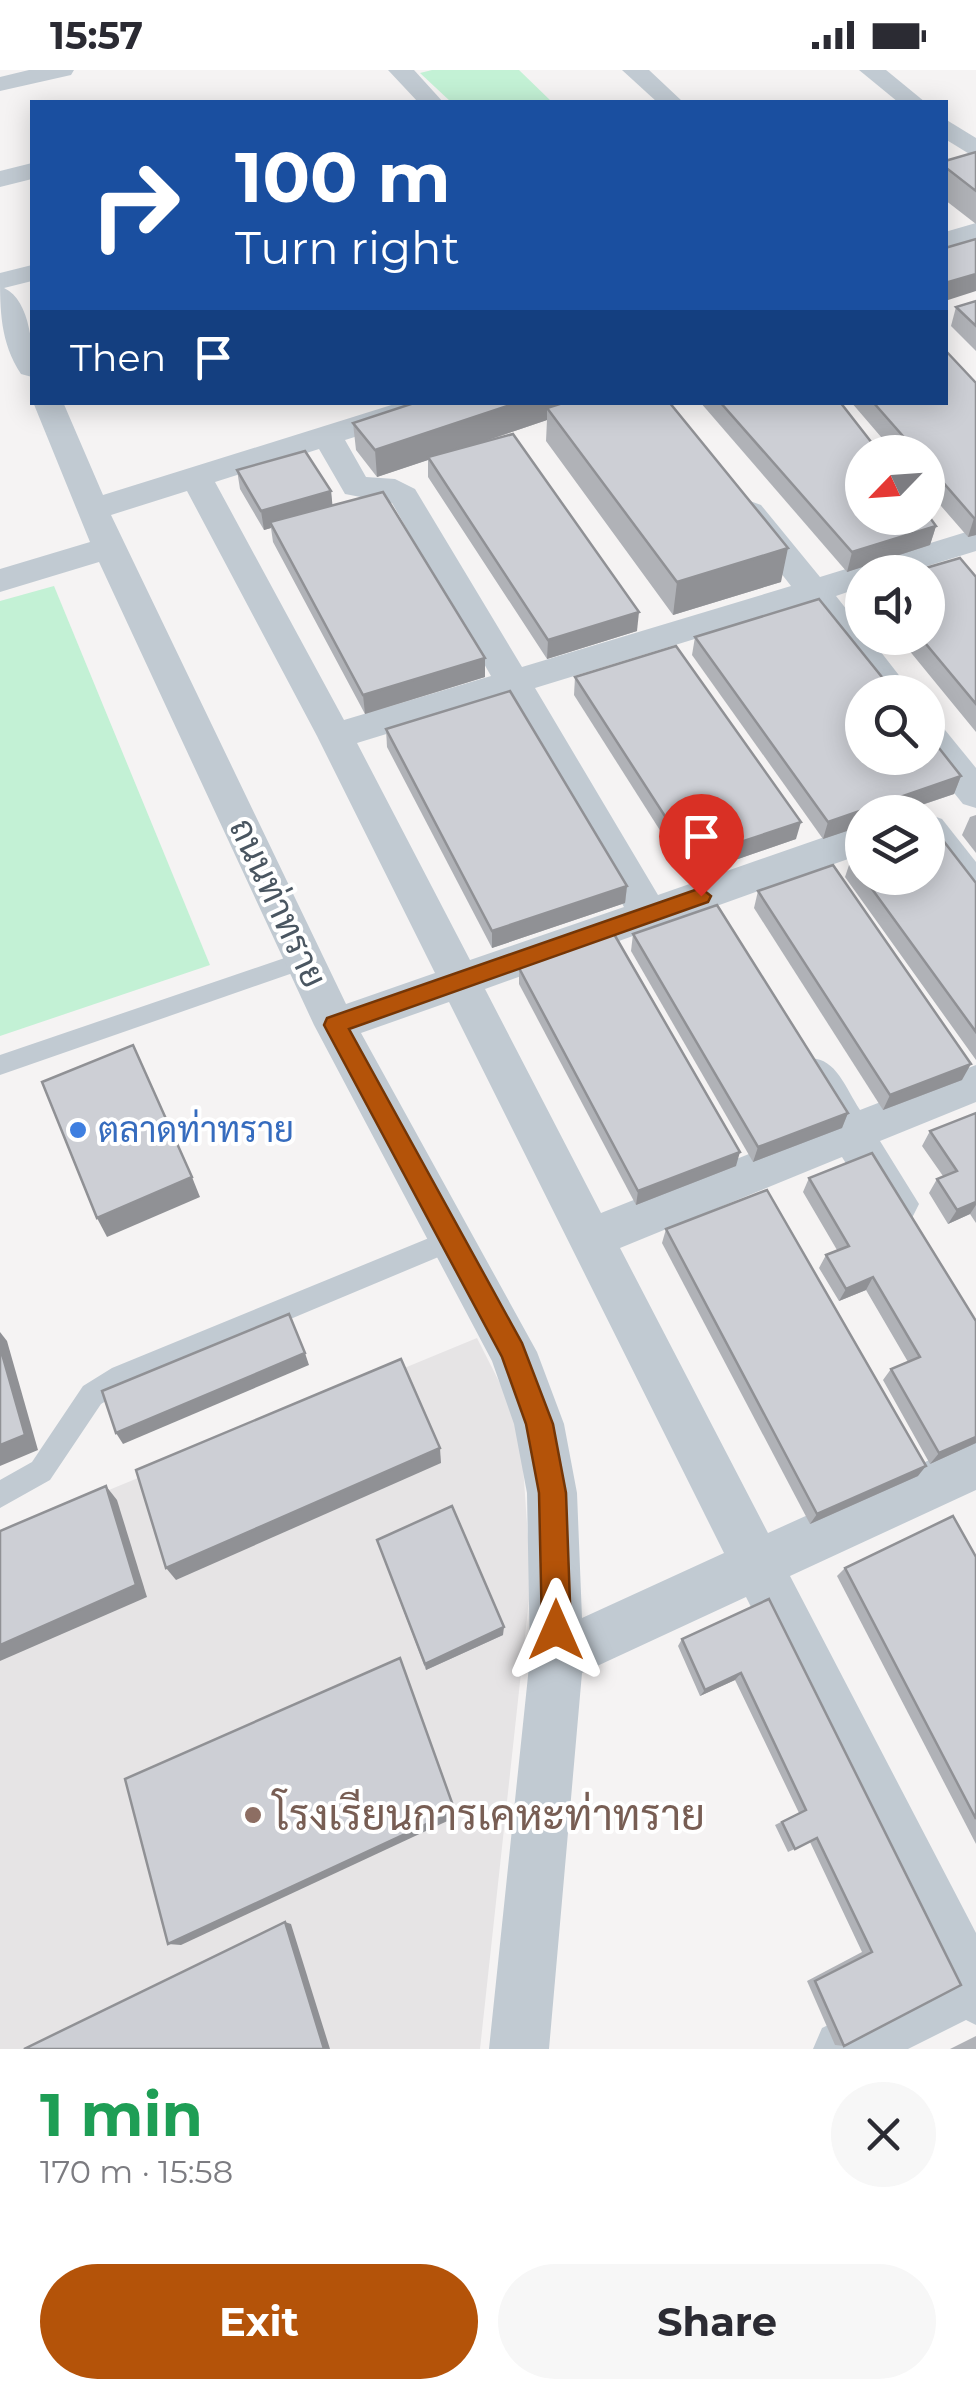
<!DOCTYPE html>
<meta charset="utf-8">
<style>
:root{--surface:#fff;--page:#f7f7f7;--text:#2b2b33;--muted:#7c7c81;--accent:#b45309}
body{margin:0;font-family:Montserrat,Sarabun,sans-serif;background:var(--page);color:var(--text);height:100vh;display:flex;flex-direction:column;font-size:38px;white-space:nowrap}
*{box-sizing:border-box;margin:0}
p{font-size:32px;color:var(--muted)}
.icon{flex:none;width:55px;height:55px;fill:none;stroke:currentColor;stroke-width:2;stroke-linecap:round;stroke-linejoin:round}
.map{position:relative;height:1979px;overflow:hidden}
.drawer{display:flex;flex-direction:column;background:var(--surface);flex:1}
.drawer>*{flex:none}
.banner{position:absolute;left:30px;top:30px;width:918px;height:305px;border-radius:0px;box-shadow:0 5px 25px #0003;background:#1a4fa0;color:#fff;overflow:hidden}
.needle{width:65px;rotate:245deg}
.fabs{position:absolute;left:845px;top:365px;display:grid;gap:20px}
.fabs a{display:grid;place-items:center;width:100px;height:100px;border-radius:50%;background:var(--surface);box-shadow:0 5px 25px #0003;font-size:50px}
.pin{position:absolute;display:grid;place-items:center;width:85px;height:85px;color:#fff;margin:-102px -42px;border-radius:50% 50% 50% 0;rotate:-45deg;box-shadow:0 0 10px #0007}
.pin .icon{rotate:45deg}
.me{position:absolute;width:110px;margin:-55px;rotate:0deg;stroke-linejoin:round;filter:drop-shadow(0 0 8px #0008)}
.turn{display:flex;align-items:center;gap:35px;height:210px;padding:0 40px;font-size:45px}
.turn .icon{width:130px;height:130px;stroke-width:2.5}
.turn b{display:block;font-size:70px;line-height:85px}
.then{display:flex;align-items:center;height:95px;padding:0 40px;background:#0003;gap:20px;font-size:38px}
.round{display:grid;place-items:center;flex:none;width:105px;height:105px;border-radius:52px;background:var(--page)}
.head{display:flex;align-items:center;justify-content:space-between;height:170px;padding:0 40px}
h1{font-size:60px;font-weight:700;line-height:75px;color:#1e9e55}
.action{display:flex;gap:20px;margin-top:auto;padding:20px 40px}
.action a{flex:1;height:115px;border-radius:60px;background:var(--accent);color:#fff;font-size:40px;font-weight:700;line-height:115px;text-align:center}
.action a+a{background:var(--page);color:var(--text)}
.status{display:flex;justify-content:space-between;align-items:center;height:70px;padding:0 50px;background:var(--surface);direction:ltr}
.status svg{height:28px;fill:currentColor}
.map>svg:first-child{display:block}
</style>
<div class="status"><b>15:57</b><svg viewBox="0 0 49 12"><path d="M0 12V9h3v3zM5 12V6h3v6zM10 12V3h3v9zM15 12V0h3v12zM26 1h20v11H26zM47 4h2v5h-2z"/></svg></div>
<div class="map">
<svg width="976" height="1979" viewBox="0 0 976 1979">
<rect width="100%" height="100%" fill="#f5f3f3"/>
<polygon fill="#e6e4e5" points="477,1268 520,1353 531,1511 480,1979 0,1979 0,1465"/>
<g fill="#c3f1d5">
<polygon points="432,0 519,0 552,32 451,32 420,3"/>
<polygon points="54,516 210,895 0,966 0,531"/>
</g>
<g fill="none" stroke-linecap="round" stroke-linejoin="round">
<g fill="#c1cad2" fill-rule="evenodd">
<polygon points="305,881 313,884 316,890 313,896 0,1005 0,985"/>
<polygon points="451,1159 460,1162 463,1170 460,1178 130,1316 101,1334 50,1410 0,1438 0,1410 32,1392 83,1316 112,1298"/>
</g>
<g fill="#c1cad2" fill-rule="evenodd">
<polygon points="29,0 74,0 71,5 0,21 0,7"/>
<polygon points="388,0 414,0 443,32 418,32"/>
<polygon points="622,0 649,0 683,32 657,32"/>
<polygon points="859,0 886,0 925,32 898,32"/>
<polygon points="945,49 976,68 976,88 945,69"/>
<polygon points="32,93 32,109 0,117 0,101"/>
<polygon points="976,153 976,170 945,179 945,162"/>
<path d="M32 195V211L4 218C31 230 34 282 32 307L21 304C0 272 0 240 0 203Z"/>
<path d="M33 332H63L103 425 401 332H449L445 339 345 370 366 407 395 409 415 419 522 597 791 516 739 449 734 442 739 435 750 431 761 435 820 507 976 459V481L908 502H862V517L836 526 862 559V568H870L912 622H875L806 535 535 618 658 825 862 754V784L485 919 601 1143 822 1055 792 1004 798 991C833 979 843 1014 860 1040L976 995V1032L880 1071 919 1134 912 1148 896 1154 880 1148 842 1087 620 1178 768 1463 976 1369V1420L790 1506 976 1863V1955L966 1950 908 1979H813L822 1958 934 1903 746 1527 582 1603 549 1979H489L530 1587 527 1423 514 1354 492 1291 314 955 99 492 0 522V499L90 472ZM319 379 345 424 392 433 491 606 344 650 215 412ZM187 421 317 666 435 903 346 934 111 445ZM504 628 624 837 470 890 357 673ZM449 932 724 1483 582 1548 577 1423 564 1354 537 1282 361 963Z"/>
<polygon points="928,651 941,655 976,698 976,738 963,734 926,688"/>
<polygon points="928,744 942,749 976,792 976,835 962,831 928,786"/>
</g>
</g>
<g fill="#b0b2b7">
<polygon points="976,82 976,154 945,130 945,91"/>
<polygon points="976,231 976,281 951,256 956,237"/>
<polygon points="976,313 976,465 968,467 928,421 928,382 894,382 851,332 945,332"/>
<polygon points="417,332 669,332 781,512 673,545 546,371 547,350 474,375 637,561 547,589 428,407 428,390 377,407 356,380 353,353"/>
<polygon points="700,332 840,332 936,456 930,475 847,502"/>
<polygon points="237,400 331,421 332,435 485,607 365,644 273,472 271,458 264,460 240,419"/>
<polygon points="976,507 976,662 899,568 928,568"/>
<polygon points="695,567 961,706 954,724 823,769 692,585"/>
<polygon points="575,607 796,769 689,806 574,625"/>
<polygon points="386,659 627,816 625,833 492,878 387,677"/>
<polygon points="976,745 976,783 962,765 970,747"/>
<polygon points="862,785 862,808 928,808 976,813 976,990 845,807 851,789"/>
<polygon points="758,821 962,1010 883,1040 754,838"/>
<polygon points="633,864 848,1043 842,1058 753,1092 631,881"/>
<polygon points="519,898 736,1096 636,1135 519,914"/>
<polygon points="976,1043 976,1153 970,1144 948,1154 929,1123 937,1109 943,1106 922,1076 930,1061"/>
<polygon points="809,1108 976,1251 976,1373 930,1394 883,1310 891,1299 908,1292 866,1220 839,1231 819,1198 826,1185 837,1180 803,1122"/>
<polygon points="666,1159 918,1406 810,1454 662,1173"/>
<polygon points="377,1470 503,1565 426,1600"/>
<polygon points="976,1487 976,1774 837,1506 845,1498"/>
<polygon points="769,1529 961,1915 844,1976 835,1975 807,1911 862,1882 810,1772 788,1782 775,1755 799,1743 735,1610 700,1626 678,1576 682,1569"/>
<polygon points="976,1966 976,1979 950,1979"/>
</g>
<g fill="#909195">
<polygon points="976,204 976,221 945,231 945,213"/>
<polygon points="519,332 600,332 547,338 547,350 429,390 428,387 428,390 377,407 375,380"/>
<polygon points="331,421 333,440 270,452 271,458 264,460 261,441"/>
<polygon points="974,448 976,448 976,465 968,467"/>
<polygon points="936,456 930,475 847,502 852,482"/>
<polygon points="788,478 781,512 673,545 677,512"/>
<polygon points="639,542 637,561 547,589 548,570"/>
<polygon points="485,588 485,607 365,644 363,625"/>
<polygon points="961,706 954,724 900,742 862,742 862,756 823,769 828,752"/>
<polygon points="801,752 796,769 689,806 692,788"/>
<polygon points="627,816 625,833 492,878 492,861"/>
<polygon points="971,994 962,1010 883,1040 890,1025"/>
<polygon points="848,1043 842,1058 753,1092 758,1077"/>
<polygon points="740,1082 736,1096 636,1135 638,1121"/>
<polygon points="192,1107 200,1127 107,1167 97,1148"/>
<polygon points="976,1132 976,1135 970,1144 948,1154 957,1140"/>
<polygon points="873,1207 866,1220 839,1231 846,1219"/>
<polygon points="0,1262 7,1271 38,1380 0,1396"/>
<polygon points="305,1283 309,1295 123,1374 116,1363"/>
<polygon points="976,1367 976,1373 930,1394 939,1383"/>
<polygon points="440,1378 441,1393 176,1510 166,1498"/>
<polygon points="926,1396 918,1406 810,1454 817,1444"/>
<polygon points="106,1416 117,1430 147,1527 0,1591 0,1575"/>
<polygon points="504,1557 503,1565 426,1600 425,1594"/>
<polygon points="741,1603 735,1610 700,1626 705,1620"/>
<polygon points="455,1741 456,1747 181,1875 168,1874"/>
<polygon points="285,1852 291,1854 330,1979 324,1979"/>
</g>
<g fill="#cdcfd5" stroke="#909195" stroke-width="2.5">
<polygon points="976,82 976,121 945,97 945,91"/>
<polygon points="976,169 976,204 945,213 945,178"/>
<polygon points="976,231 976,256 956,237"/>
<polygon points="945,280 976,313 976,448 974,448 928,395 928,382 917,382 873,332 945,332"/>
<polygon points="417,332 519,332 375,380 353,353"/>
<polygon points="566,332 669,332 788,478 677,512 547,338"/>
<polygon points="720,332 840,332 879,382 862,382 862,448 928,448 928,445 936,456 852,482"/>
<polygon points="513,364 639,542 548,570 428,387"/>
<polygon points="305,381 331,421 261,441 237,400"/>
<polygon points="383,422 485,588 363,625 270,452"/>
<polygon points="960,488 976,507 976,634 921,568 928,568 928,502 912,502"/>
<polygon points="819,529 894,622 862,622 862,688 928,688 928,664 961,706 828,752 695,567"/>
<polygon points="676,576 801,752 692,788 575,607"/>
<polygon points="510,621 627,816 492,861 386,659"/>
<polygon points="935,760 976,813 976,962 864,808 928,808 928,762"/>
<polygon points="862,785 862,805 851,789"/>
<polygon points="833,795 971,994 890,1025 758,821"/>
<polygon points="717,835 848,1043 758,1077 633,864"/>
<polygon points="614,864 740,1082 638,1121 519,898"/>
<polygon points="133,975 192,1107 97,1148 42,1012"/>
<polygon points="976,1043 976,1132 957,1140 937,1109 957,1101 930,1061"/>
<polygon points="872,1083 976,1251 976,1367 939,1383 891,1299 920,1287 873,1207 846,1219 826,1185 849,1176 809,1108"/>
<polygon points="767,1120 926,1396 817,1444 666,1159"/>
<polygon points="289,1244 305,1283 116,1363 102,1321"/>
<polygon points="0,1277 25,1365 0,1375"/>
<polygon points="401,1289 440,1378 166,1498 136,1400"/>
<polygon points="106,1416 136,1515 0,1575 0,1461"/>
<polygon points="452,1436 504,1557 425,1594 377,1470"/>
<polygon points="953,1446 976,1487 976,1749 845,1498"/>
<polygon points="769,1529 961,1915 844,1976 815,1911 872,1882 817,1768 795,1779 782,1752 806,1740 741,1603 705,1620 682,1569"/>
<polygon points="400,1588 455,1741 168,1874 125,1709"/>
<polygon points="285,1852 324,1979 24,1979"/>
</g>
<polygon fill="#b45309" stroke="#753606" stroke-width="2.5" points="701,818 711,826 708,832 349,959 522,1273 553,1354 566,1423 571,1560 567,1570 556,1574 546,1570 542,1560 539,1423 526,1354 502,1287 324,955 327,948"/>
<circle fill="#3f7fe0" stroke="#fff" stroke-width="4" cx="78" cy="1060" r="10"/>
<circle fill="#8d6e63" stroke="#fff" stroke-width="4" cx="253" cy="1745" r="10"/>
<g text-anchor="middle" stroke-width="8" stroke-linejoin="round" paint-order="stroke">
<g font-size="35" fill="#4a5661" stroke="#fff">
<text transform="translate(278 833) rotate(65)" y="12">ถนนท่าทราย</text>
</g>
<g font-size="35" fill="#366cbe" stroke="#fff" text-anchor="start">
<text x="98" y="1072">ตลาดท่าทราย</text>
</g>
<g font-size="42" fill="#785e54" stroke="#fff" text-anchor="start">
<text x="273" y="1760">โรงเรียนการเคหะท่าทราย</text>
</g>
</g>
</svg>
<div class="fabs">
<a><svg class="needle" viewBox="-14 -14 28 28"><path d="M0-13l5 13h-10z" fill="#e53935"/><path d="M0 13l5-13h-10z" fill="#7c7c81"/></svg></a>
<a><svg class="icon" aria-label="sound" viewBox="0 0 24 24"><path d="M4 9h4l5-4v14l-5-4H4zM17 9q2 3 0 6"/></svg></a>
<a><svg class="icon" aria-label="search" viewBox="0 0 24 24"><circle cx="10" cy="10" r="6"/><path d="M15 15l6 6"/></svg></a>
<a><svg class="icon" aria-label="layers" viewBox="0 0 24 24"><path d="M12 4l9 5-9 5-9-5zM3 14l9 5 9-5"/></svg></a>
</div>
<div class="pin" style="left:701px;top:826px;background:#d93025"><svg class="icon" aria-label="arrive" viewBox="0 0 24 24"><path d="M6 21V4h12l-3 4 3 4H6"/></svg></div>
<svg class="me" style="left:556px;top:1560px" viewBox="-20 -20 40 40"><path d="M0-17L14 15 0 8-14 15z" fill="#b45309" stroke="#fff" stroke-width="4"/></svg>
<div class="banner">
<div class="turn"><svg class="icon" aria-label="right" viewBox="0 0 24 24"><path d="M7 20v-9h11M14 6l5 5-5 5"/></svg><div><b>100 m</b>Turn right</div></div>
<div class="then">Then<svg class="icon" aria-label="arrive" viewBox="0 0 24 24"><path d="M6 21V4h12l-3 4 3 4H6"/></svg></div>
</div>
</div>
<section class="drawer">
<div class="head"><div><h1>1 min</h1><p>170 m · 15:58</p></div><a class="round"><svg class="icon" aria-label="close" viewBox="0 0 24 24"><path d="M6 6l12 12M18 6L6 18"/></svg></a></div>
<div class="action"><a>Exit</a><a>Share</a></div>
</section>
